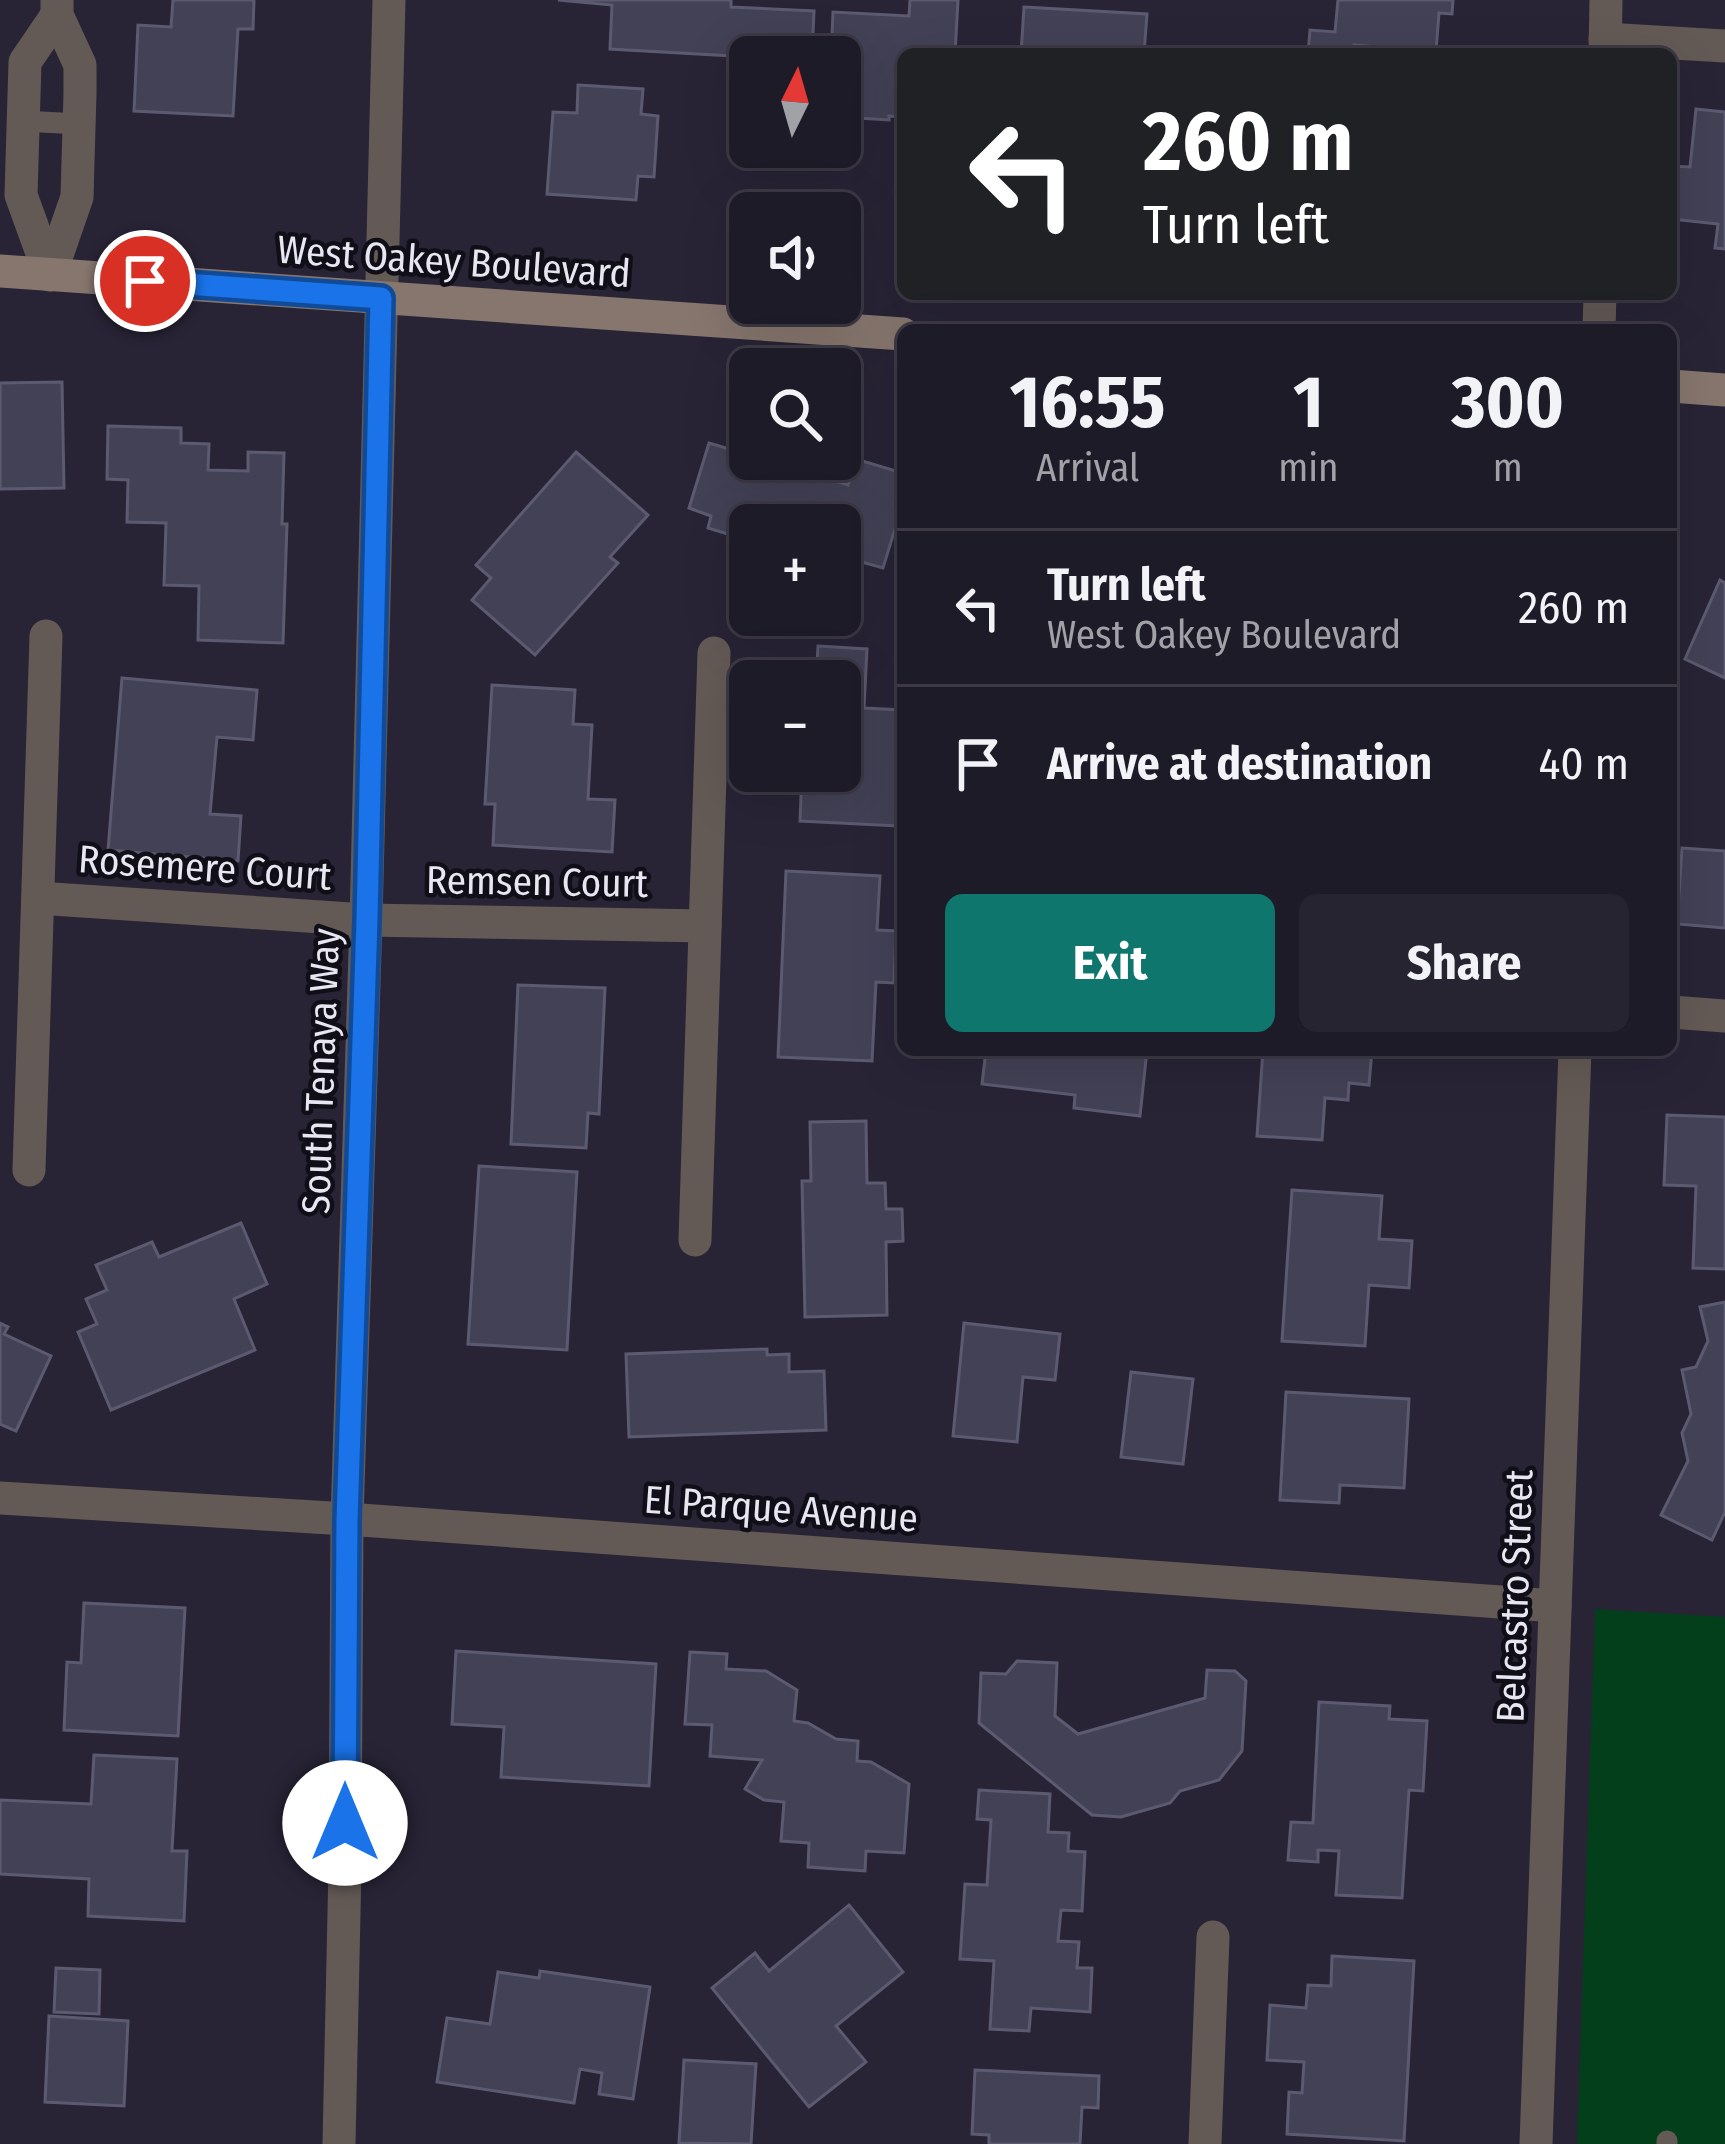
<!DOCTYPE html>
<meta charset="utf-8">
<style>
:root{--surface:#1e1b28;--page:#262430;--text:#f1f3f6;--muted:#a1a1a8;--line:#3c3945;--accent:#0f766e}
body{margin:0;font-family:"Fira Sans Condensed",sans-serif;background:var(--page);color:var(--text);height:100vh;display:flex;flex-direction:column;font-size:45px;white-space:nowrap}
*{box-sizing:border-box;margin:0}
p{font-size:39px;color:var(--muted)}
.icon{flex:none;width:66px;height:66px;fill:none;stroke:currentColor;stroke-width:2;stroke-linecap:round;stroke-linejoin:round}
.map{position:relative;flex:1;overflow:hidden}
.side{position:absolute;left:897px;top:324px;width:780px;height:732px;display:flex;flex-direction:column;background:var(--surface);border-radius:18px;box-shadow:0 12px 48px #0002,0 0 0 3px var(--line)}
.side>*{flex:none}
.top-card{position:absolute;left:897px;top:48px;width:780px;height:252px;border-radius:18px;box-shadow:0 12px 48px #0002,0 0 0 3px var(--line);background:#202124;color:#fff;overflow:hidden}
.needle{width:78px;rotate:5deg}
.fabs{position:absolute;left:729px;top:36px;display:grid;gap:24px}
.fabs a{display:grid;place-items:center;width:132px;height:132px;border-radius:18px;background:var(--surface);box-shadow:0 12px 48px #0002,0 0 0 3px var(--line);font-size:60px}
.pin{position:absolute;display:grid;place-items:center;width:102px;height:102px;color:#fff;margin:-51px;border:6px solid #fff;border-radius:50%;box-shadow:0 3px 12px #0007}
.me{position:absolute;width:132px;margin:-66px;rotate:0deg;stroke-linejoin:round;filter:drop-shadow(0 0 9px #0008)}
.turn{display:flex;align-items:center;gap:42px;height:252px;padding:0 48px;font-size:54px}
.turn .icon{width:156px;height:156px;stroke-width:2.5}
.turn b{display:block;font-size:84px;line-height:102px}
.eta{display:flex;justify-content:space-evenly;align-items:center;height:204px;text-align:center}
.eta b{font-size:72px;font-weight:700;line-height:84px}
.cta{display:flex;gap:24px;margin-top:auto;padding:24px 48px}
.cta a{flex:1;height:138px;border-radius:18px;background:var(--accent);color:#fff;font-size:48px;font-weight:700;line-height:138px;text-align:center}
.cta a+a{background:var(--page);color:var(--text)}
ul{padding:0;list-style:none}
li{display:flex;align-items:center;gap:36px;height:156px;padding:0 48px;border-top:3px solid var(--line)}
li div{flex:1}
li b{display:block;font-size:45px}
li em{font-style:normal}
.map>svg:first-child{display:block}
</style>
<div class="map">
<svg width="1725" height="2144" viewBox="0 0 1725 2144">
<rect width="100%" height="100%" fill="#282436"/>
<polygon fill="#043f1b" points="1595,1609 1725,1617 1725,2144 1577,2144"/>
<g fill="#434155" stroke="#5c5a70" stroke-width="3">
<polygon points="173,0 254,0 253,29 238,29 233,116 134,111 138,25 171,27"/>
<polygon points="558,0 731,0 731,7 814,11 812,57 750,57 610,49 612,5"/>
<polygon points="910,0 958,0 955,54 903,54 903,117 889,116 889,120 840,117 840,57 831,57 833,12 909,16"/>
<polygon points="1338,0 1453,0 1452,14 1439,13 1436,51 1354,45 1354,54 1308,54 1310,30 1335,32"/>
<polygon points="1024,7 1147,14 1144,54 1021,54"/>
<polygon points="578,85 643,89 641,114 658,116 654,177 638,176 636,200 547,194 553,112 577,113"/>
<polygon points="1696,109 1725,112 1725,249 1715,248 1718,224 1671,219 1671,166 1690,167"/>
<polygon points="62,382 64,488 0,489 0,383"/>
<polygon points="108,426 181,428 181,443 209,444 208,470 248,471 248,452 284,453 282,524 287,524 283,643 198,640 199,586 164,585 166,523 127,522 128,480 107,479"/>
<polygon points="709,443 750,455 750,459 762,459 848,485 856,459 903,473 903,503 883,568 840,556 840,525 750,525 750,541 708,528 711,516 689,508"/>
<polygon points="576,452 648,515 610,557 618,563 535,655 472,600 491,578 476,565"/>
<polygon points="1720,580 1725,583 1725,678 1685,659"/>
<polygon points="818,646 867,649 864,708 903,710 898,826 800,821 802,771 840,771 840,681 816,681"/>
<polygon points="122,678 257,690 253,740 217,737 210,814 241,816 238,861 108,850"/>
<polygon points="492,685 575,690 573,724 592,725 588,799 615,800 612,852 493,845 495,804 485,804"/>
<polygon points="1682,848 1725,851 1725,928 1677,924"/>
<polygon points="786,871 880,876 877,930 896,931 894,983 876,982 872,1061 778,1057"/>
<polygon points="518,985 605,988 599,1114 588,1113 586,1148 511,1144"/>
<polygon points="986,1050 1147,1050 1140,1116 1074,1108 1075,1095 982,1084"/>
<polygon points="1263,1050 1372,1050 1369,1085 1349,1083 1348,1100 1325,1098 1322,1140 1257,1136"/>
<polygon points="1667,1115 1725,1117 1725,1269 1693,1268 1696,1186 1664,1185"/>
<polygon points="866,1121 867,1183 885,1183 886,1209 902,1209 903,1241 886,1242 887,1315 805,1317 802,1181 811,1181 810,1122"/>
<polygon points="479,1166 577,1172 567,1350 468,1344"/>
<polygon points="1292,1190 1382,1196 1379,1239 1412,1241 1409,1288 1369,1285 1365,1346 1282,1341"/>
<polygon points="241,1223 267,1284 234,1299 255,1350 111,1410 78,1332 97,1324 86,1299 107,1290 96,1265 152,1242 159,1257"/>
<polygon points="1725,1302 1725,1512 1712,1540 1661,1515 1688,1461 1682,1433 1691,1414 1682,1370 1696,1367 1708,1341 1700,1307"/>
<polygon points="0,1323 8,1327 4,1334 51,1356 16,1431 0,1424"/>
<polygon points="964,1323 1060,1334 1055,1380 1023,1377 1017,1442 953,1436"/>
<polygon points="767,1349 767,1355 789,1354 789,1372 824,1371 826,1430 629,1437 626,1354"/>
<polygon points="1131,1372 1193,1379 1183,1464 1121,1457"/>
<polygon points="1286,1392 1409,1399 1404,1488 1340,1485 1339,1503 1280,1500"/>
<polygon points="84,1603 185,1608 178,1736 64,1730 67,1662 81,1663"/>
<polygon points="456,1651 656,1664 649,1786 501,1777 504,1727 452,1724"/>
<polygon points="690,1652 727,1654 726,1669 766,1671 797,1690 794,1721 808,1723 836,1739 858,1741 857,1761 871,1762 909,1784 904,1853 866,1851 865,1871 808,1867 809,1843 781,1841 784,1802 764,1800 745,1789 762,1760 710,1756 712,1725 685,1724"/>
<polygon points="1017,1661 1057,1663 1055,1716 1078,1734 1205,1698 1207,1670 1235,1671 1246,1681 1242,1751 1219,1780 1180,1791 1170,1803 1121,1817 1092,1815 979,1723 981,1673 1006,1674"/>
<polygon points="1319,1702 1390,1706 1389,1719 1427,1721 1423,1791 1409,1790 1402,1898 1336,1895 1339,1851 1318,1850 1318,1862 1288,1860 1291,1822 1313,1823"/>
<polygon points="94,1755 177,1759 172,1851 187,1851 184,1921 88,1916 89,1879 0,1874 0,1800 91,1804"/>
<polygon points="979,1790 1050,1794 1048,1832 1069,1833 1068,1851 1085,1852 1082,1911 1061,1910 1058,1941 1079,1942 1077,1968 1092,1968 1090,2012 1031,2008 1029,2031 990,2029 994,1961 960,1959 965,1884 987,1885 991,1820 977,1819"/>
<polygon points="849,1905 903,1972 836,2026 866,2062 809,2107 712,1988 755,1953 769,1971"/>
<polygon points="1332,1956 1414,1961 1404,2141 1287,2134 1289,2092 1302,2093 1304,2062 1267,2060 1270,2005 1306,2008 1308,1985 1331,1986"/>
<polygon points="56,1968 100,1970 99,2014 54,2012"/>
<polygon points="540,1971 650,1987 633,2099 599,2094 602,2073 580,2069 574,2103 437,2082 447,2018 490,2024 498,1972 539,1978"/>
<polygon points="49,2016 128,2021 124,2106 45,2102"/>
<polygon points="684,2060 756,2064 751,2144 679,2143"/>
<polygon points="975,2070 1099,2076 1098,2108 1082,2107 1080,2144 989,2144 989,2135 972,2134"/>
</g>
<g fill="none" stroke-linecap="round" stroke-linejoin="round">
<g stroke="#645a55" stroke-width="21">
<polyline points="23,121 79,124"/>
<polyline points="1667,2144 1667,2141"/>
</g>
<g stroke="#645a55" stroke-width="33">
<polyline points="1605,39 1725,46"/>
<polyline points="1605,54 1606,0"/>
<polyline points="50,275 77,197 80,93 80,65 57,15 57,0"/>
<polyline points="50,275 21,195 25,62 57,15"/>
<polyline points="1599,330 1600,294"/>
<polyline points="38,898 366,920 705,926"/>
<polyline points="1671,1012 1725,1016"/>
<polyline points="29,1170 46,636"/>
<polyline points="695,1240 714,653"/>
<polyline points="0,1498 347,1519 1555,1606"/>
<polyline points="1205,2144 1213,1937"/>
<polyline points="1536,2144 1575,1050"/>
</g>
<polyline stroke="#645a55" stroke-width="33" points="339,2144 345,1866 347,1519 366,920 389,0"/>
<g stroke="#86766e" stroke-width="33">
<polyline points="0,271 903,334"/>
<polyline points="1671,386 1725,390"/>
</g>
</g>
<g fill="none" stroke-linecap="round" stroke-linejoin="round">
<g stroke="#114b97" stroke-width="30">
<polyline id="route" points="145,281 381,298 367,920 347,1520 345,1823"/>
</g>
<use href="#route" stroke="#1a73e8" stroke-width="21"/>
</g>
<g text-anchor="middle" stroke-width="9" stroke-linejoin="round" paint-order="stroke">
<g font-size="39" fill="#e8e6f2" stroke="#100f17">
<text transform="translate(454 261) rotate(4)" y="14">West Oakey Boulevard</text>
<text transform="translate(205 867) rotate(4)" y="14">Rosemere Court</text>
<text transform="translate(537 881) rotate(1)" y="14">Remsen Court</text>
<text transform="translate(320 1071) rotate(-88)" y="14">South Tenaya Way</text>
<text transform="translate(781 1508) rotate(4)" y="14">El Parque Avenue</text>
<text transform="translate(1514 1596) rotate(-88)" y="14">Belcastro Street</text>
</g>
</g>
</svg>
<div class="fabs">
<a><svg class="needle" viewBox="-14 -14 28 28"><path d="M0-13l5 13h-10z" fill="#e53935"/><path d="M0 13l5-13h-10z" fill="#a1a1a8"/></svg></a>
<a><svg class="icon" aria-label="sound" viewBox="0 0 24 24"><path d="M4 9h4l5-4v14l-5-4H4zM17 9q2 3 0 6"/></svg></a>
<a><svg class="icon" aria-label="search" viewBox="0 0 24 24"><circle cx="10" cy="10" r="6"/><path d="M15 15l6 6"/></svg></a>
<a>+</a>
<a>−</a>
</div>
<div class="pin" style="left:145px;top:281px;background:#d93025"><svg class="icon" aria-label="arrive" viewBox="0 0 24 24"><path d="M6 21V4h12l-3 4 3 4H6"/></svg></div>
<svg class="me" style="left:345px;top:1823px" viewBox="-20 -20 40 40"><circle r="19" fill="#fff"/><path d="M0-13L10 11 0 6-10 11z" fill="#1a73e8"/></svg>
<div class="top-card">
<div class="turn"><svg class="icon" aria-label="left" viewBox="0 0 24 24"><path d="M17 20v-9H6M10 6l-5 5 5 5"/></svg><div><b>260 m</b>Turn left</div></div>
</div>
<section class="side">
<div class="eta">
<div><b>16:55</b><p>Arrival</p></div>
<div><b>1</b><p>min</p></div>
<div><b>300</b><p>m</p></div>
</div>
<ul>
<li><svg class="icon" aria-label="left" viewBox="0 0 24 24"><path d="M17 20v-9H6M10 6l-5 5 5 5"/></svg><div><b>Turn left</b><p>West Oakey Boulevard</p></div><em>260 m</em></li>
<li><svg class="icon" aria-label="arrive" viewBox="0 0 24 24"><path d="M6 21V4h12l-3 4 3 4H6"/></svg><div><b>Arrive at destination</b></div><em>40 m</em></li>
</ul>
<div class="cta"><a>Exit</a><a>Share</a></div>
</section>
</div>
